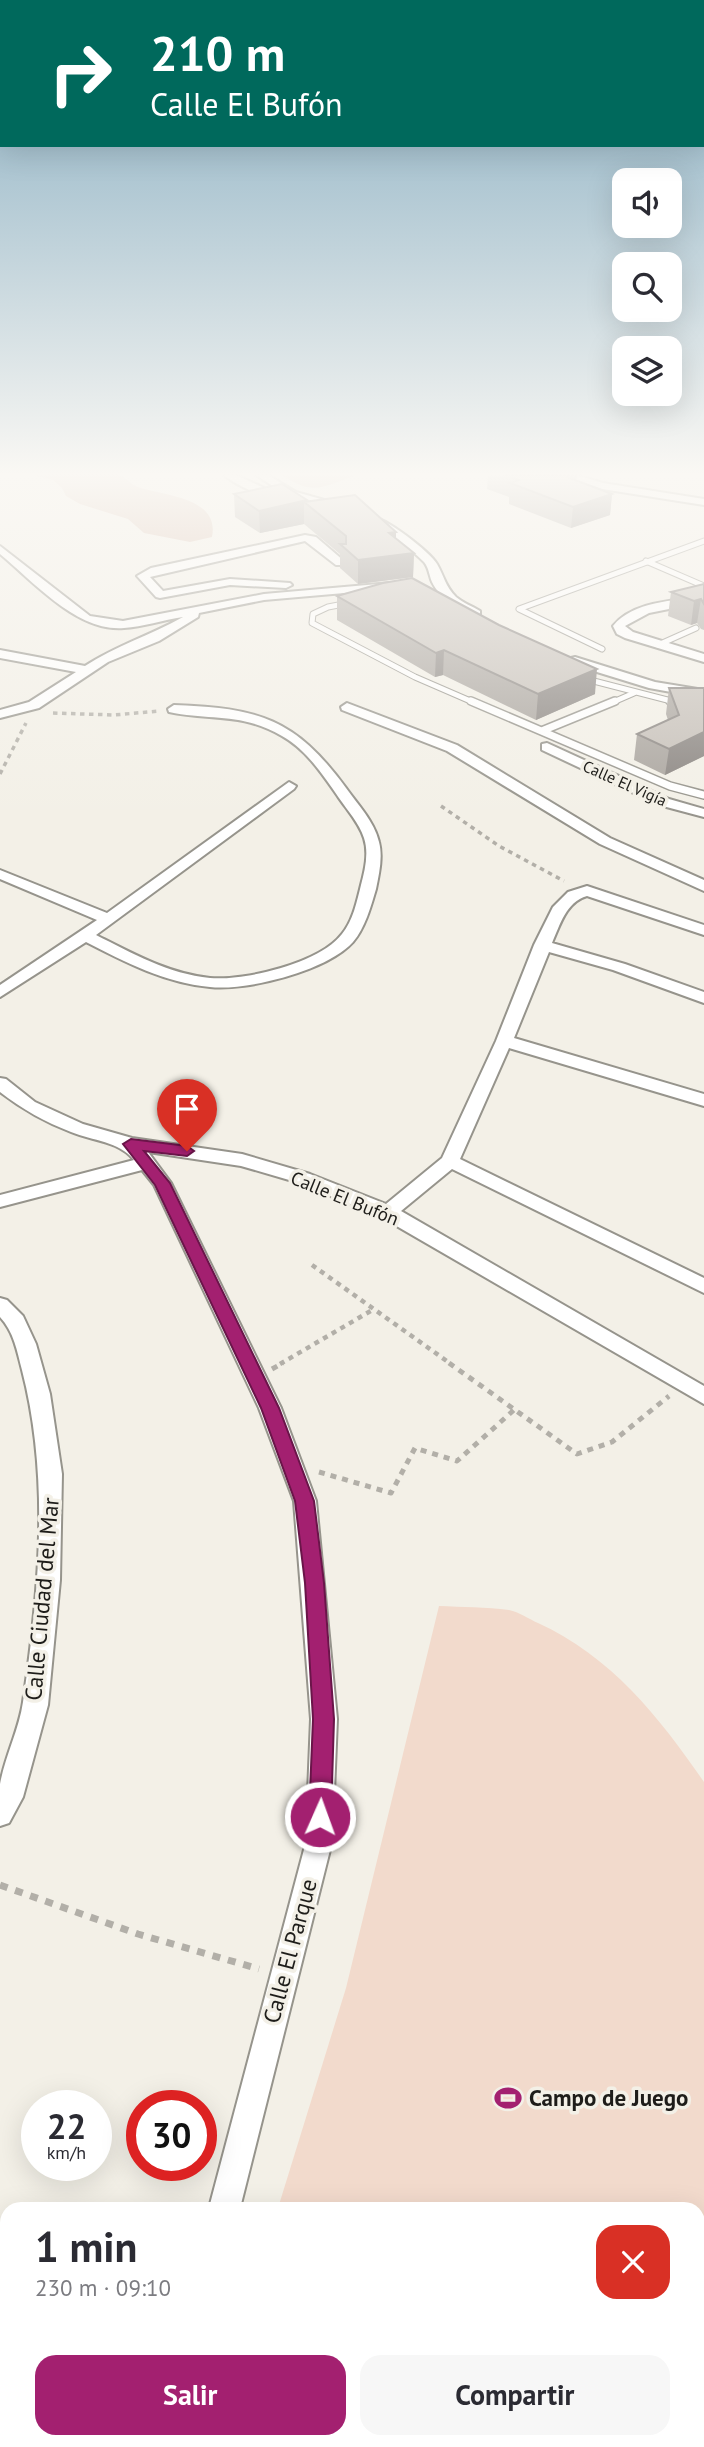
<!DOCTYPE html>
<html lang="es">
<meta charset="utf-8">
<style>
:root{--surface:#fff;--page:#f7f7f7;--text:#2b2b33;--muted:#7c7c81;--accent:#a32070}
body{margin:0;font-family:"PT Sans",sans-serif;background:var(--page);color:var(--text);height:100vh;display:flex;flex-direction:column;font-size:26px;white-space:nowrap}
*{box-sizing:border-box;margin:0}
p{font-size:23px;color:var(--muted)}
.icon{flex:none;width:38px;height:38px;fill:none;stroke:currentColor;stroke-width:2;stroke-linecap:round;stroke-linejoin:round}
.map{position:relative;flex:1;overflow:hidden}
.drawer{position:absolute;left:0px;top:2202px;width:705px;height:247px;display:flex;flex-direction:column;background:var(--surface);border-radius:21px 21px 0 0;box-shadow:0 7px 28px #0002}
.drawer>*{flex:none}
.guide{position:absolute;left:0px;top:0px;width:705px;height:147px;box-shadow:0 7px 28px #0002;background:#00695c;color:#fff;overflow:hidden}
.buttons{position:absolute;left:612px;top:168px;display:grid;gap:14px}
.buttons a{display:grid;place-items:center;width:70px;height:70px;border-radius:14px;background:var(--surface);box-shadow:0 7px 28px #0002;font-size:35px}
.speed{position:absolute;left:21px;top:2090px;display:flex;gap:14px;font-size:35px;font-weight:700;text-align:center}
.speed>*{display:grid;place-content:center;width:91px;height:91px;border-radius:50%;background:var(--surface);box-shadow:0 7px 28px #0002;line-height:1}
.speed small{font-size:18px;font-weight:400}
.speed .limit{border:10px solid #d22;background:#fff;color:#111}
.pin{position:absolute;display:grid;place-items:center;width:60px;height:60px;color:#fff;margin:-72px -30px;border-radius:50% 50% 50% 0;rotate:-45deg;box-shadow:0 0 7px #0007}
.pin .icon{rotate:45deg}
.me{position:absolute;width:77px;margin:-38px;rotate:2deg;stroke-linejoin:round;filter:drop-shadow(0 0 5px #0008)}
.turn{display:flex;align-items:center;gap:24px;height:147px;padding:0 35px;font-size:32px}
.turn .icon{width:91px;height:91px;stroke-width:2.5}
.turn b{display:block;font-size:49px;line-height:60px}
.round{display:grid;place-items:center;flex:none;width:74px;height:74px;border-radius:21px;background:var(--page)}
.summary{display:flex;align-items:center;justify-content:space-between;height:119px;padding:0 35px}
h1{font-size:42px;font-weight:800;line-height:52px}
.action{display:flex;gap:14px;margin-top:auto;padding:14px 35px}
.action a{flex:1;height:80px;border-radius:21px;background:var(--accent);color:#fff;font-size:28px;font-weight:800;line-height:80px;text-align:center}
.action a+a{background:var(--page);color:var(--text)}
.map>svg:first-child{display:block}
</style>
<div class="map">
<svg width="704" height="2447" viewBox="0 0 704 2447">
<rect width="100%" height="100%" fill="#f3f0e7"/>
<path fill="#f2dacc" d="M439 1606C462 1607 486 1607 509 1610 519 1612 529 1619 538 1623 612 1657 659 1717 704 1782V2447H203L205 2441H698V2208H278L346 1988Z"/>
<g fill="#d5b8a8">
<path d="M34 475C46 475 114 472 120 475 126 477 130 484 138 487 164 496 220 497 212 537L190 542 144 533 128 519 80 504 66 496 62 488 53 480Z"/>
<path d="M282 475H357C324 486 314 497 282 475Z"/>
</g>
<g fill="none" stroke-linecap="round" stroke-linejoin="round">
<g stroke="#96948c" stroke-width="7">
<g id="service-far1">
<polyline points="646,561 704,586"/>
<polyline points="349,603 328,607 313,614 312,623 415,677 475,703"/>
<polyline points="658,645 696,628"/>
<polyline points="602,649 519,609 704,541"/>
<polyline points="586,679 679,703"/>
<polyline points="611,703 634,693"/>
</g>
</g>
<g stroke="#96948c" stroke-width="10">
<g id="service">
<polyline points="471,701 670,786 704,795"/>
<polyline points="670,701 704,708"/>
<polyline points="544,730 615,701"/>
</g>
</g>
<g stroke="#96948c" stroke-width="4">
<g id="minor">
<path d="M224 475H236L284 497C273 504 234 484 224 475Z"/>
<polygon points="256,475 268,475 296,492 342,505 337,508 288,496"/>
<polygon points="562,475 576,475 603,483 704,499 704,505 602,489"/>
<path d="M371 517C384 516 430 552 437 564 444 576 445 586 456 597 463 603 472 606 480 611V615C463 618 439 597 432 582 429 575 429 568 424 562 408 546 390 534 371 521Z"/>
<polygon points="305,535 316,537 344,561 344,565 336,565 305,541 150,577 163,591 230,579 290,583 292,585 286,588 230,585 160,598 156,597 137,576 151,568"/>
<path d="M0 546 90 616 123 621 264 594 390 583 396 586 390 589 264 600 199 613 198 617 159 641 108 662 39 708 0 718V710L29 702 76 672 0 658V650L85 666C115 646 151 635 183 617 163 620 143 627 124 628 77 632 34 582 0 554Z"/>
<path d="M704 596V602L649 613 625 626 633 632 704 654V662L625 638 617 634 613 626C633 601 674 601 704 596Z"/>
<polygon points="575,657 655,682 704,690 704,698 649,688 571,664 571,658"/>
<polygon points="347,703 457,745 610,838 704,880 704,891 600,844 447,751 342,710 341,707"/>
<path d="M174 705C258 708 295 718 346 788 358 805 374 821 379 842 383 857 379 874 376 889 371 906 365 928 353 942 327 971 247 991 210 987 165 983 125 962 86 942L0 997V985L97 920 0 879V870L107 913 289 782 296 786 294 789 96 935C132 953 169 974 210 978 245 981 320 963 342 934 353 921 357 901 361 885 365 870 369 853 364 838 359 823 348 811 339 798 323 775 307 750 282 736 241 712 211 721 169 712L168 709Z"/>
<polygon points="547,743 669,799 704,809 704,817 659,805 542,750 542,744"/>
<path d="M587 886 704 925V935L587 896C566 902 560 925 552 943L625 964 704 992V1003L613 970 549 952 514 1038 704 1094V1106L509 1048 460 1159 704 1278V1293L452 1169 401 1211 704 1386V1404L381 1217 296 1182 241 1166 148 1152 171 1183 281 1408 316 1501 337 1719 332 1842 240 2208H209L306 1842 311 1719 294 1501 259 1408 154 1185 142 1170 0 1207V1195L134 1160C119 1141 93 1141 71 1132 45 1122 22 1109 0 1092V1078L6 1079 35 1102 83 1124 132 1138 242 1154 310 1174 386 1204 442 1158 496 1041 534 945 553 907 568 892Z"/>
<path d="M0 1298 7 1300 23 1316 36 1344 50 1394 62 1474 60 1580 48 1705 23 1797 9 1823 0 1826C0 1813 0 1797 0 1784 5 1756 19 1730 23 1702 39 1593 50 1478 22 1370 17 1351 14 1332 0 1317Z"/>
<polygon points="126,2441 160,2441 158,2447 124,2447"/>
</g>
</g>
<g stroke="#b2afa8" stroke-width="3.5" stroke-dasharray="4.5 4.5" stroke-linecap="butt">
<polyline points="53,713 114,715 159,711"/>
<polyline points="0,774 26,723"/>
<polyline points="441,806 499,846 564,881"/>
</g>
<g stroke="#b2afa8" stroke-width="4.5" stroke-dasharray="5 5" stroke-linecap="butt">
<polyline points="312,1265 451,1364"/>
<polyline points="280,1364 374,1309"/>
</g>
<g stroke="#b2afa8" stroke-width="5" stroke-dasharray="6 6" stroke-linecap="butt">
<polyline points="449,1363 577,1454 612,1442 669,1396"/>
<polyline points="272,1369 283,1363"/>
<polyline points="319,1472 391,1493 415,1448 457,1461 515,1409"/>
</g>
<polyline stroke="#b2afa8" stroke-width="7" stroke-dasharray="8 8" stroke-linecap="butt" points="0,1885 138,1934 259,1969"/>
<use href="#service-far1" stroke="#fff" stroke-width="5"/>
<use href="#service" stroke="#fff" stroke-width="7"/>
<use href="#minor" fill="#fff" fill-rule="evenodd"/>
</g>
<g fill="#aaa59f">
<polygon points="488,475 577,475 576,480 612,494 610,515 571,528 509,504 509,497 487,489"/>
<polygon points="234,494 307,501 396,539 414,553 413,577 358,584 340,568 340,554 304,524 260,533 235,517"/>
<polygon points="704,584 704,630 701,629 697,623 691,625 668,616 671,592"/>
<polygon points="337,596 595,694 536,720 443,675 435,677 337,620"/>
<polygon points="669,688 704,688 704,756 665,775 634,760 637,734 668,720 666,714"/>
</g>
<g fill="#8b8682">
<polygon points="552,475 577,475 576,483"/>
<polygon points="612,494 610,515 571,528 573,507"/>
<polygon points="307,500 304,502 304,524 260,533 259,511"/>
<polygon points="396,532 396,555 389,533"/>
<polygon points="414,553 413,577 358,584 358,560"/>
<polygon points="701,599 697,623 691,625 694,601"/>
<polygon points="444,650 443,675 435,677 436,653"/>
<polygon points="597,669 595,694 536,720 538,694"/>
<polygon points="704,732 704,756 665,775 669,749"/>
</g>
<g fill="#c6c0b9" stroke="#8b8682" stroke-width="2">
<polygon points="505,475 562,475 612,494 573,507 510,483 519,480"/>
<polygon points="282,484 307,500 259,511 234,494"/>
<polygon points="355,495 396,532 389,533 414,553 358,560 340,544 346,544 346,536 304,502"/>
<polygon points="412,578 499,625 597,669 538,694 444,650 436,653 337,596 383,583"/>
<polygon points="704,584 704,604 701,599 694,601 671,592"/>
<polygon points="669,688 704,688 704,732 669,749 637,734 679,715"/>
</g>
<linearGradient id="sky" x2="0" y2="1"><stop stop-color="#82aabf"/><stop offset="0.58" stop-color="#faf8f4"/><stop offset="1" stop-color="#faf8f4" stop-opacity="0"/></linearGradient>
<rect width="704" height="817" fill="url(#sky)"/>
<polygon fill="#a32070" stroke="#6a1549" stroke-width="2" points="131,1139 187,1146 194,1151 187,1156 144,1151 170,1183 279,1408 314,1501 324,1583 334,1719 331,1817 327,1824 320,1827 312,1824 309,1817 313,1719 305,1583 295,1501 261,1408 155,1185 123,1144"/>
<defs>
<g id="stadium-bare" transform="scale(2.1)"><path d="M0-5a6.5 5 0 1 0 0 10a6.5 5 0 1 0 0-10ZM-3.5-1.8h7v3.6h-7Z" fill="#a32070" stroke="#f3f0e7" stroke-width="2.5" paint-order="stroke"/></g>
</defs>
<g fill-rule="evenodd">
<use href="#stadium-bare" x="508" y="2098"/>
</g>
<g text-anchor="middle" stroke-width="7" stroke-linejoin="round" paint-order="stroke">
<g font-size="16" fill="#1e1d1a" stroke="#f3f0e7">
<text transform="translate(625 783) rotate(24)" y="6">Calle El Vigía</text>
</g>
<g font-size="19" fill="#1e1d1a" stroke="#f3f0e7">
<text transform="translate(345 1198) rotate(22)" y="7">Calle El Bufón</text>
</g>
<g font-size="23" fill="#1e1d1a" stroke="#f3f0e7">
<text transform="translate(42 1599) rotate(-85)" y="8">Calle Ciudad del Mar</text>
<text transform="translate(290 1951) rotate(-75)" y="8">Calle El Parque</text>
</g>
<g font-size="23" font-weight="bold" fill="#1e1d1a" stroke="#f3f0e7" text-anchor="start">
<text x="529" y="2106">Campo de Juego</text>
</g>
</g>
</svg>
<div class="buttons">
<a><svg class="icon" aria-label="sound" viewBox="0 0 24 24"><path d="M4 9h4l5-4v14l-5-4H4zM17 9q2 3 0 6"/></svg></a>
<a><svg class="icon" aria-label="search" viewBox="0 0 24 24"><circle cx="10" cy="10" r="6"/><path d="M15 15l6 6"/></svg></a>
<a><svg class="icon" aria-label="layers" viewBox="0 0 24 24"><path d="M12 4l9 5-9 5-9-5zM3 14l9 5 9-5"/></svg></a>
</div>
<div class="speed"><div>22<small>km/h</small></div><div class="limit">30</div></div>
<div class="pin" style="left:187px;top:1151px;background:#d93025"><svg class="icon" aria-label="arrive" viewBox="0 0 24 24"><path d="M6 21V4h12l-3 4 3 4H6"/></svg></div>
<svg class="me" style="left:320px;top:1817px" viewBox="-20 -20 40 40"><circle r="17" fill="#a32070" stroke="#fff" stroke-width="3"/><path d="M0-11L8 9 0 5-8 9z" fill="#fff"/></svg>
<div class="guide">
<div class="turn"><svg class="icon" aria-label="right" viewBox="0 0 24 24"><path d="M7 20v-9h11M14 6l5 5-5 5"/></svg><div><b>210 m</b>Calle El Bufón</div></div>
</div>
<section class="drawer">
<div class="summary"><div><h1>1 min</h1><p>230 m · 09:10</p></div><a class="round" style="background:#d93025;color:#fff"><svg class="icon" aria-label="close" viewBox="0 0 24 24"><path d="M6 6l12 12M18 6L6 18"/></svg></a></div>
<div class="action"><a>Salir</a><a>Compartir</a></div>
</section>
</div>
